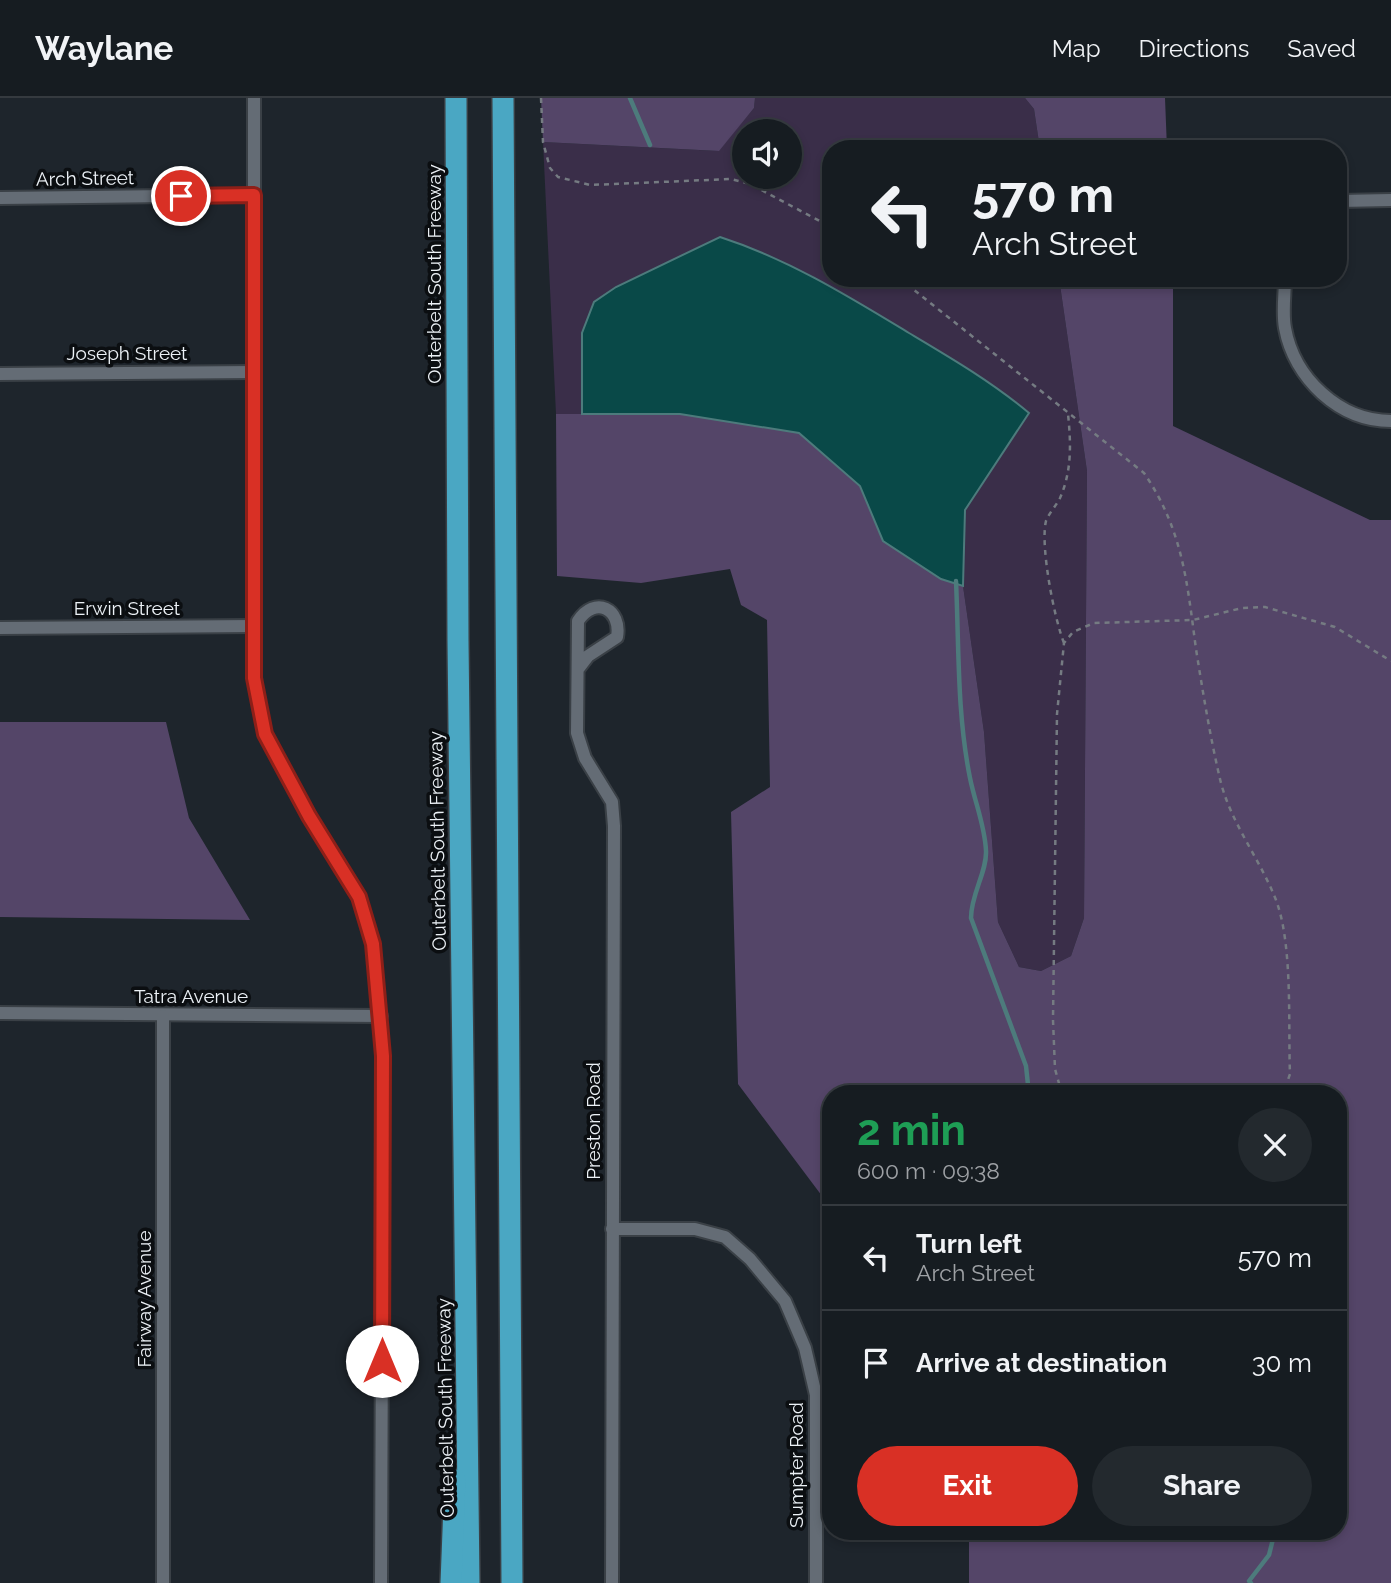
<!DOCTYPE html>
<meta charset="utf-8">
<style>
:root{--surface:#161c21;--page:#23292e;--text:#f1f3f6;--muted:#9ea1a5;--line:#353a3f;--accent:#d93025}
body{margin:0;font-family:Raleway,sans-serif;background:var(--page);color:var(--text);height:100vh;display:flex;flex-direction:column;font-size:26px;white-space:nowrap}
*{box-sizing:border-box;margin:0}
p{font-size:23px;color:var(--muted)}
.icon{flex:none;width:38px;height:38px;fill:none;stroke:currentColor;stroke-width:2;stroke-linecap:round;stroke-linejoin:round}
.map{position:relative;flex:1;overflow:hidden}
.sheet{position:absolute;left:822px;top:987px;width:525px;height:455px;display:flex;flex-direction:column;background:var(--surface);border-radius:28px;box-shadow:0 4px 10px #0003,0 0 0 2px var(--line)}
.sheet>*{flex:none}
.top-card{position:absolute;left:822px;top:42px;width:525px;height:147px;border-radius:28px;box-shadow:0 4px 10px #0003,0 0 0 2px var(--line);background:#161c21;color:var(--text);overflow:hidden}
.tools{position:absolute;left:732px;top:21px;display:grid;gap:14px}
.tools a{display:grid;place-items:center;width:70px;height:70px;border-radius:50%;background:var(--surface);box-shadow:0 4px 10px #0003,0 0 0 2px var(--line);font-size:35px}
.pin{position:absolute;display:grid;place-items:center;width:60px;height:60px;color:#fff;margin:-30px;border:4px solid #fff;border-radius:50%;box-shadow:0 2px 7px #0007}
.me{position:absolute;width:77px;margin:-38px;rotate:0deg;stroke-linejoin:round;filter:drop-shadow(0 0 5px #0008)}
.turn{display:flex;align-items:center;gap:24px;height:147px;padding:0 35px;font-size:32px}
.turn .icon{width:91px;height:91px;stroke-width:2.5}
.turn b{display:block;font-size:49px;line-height:60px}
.round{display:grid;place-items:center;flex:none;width:74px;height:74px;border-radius:37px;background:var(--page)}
.headline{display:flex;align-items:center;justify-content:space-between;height:119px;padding:0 35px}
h1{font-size:42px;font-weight:700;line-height:52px;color:#1e9e55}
.action{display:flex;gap:14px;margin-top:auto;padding:14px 35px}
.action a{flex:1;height:80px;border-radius:42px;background:var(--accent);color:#fff;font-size:28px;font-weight:700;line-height:80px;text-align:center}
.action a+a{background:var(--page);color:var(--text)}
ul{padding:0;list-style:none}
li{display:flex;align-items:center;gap:21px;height:105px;padding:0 35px;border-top:2px solid var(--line)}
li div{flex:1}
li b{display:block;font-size:26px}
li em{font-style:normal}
header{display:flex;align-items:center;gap:42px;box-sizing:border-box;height:98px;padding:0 35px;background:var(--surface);border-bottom:2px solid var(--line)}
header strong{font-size:33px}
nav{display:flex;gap:38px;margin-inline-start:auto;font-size:24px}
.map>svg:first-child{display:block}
</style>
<header>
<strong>Waylane</strong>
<nav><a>Map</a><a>Directions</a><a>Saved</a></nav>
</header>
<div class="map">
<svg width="1391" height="1485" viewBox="0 0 1391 1485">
<rect width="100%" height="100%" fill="#1e252c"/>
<path fill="#3a2e49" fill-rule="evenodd" d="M755 0H1025L1034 11 1040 51H831V180H1059L1087 373 1084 820 1071 858 1041 873 1019 869 998 824 984 634 963 488V467L965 412 1029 315C991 284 950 260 909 235 848 198 788 161 720 139L616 189 594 204 582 235V316H556L543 44 718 53 754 10ZM744 33H789V79H744Z"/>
<g fill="#544568">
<polygon points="541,0 755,0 754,10 719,53 543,44"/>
<polygon points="1025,0 1165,0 1167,51 1040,51 1034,11"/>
<polygon points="1059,180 1173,180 1173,328 1370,422 1391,422 1391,1485 969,1485 969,1433 1339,1433 1339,996 831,996 831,1110 738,986 731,714 770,689 767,522 741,507 730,471 641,485 557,478 556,316 679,316 799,335 860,388 884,443 941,481 963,488 984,634 998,824 1019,869 1041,873 1071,858 1084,820 1087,373"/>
<polygon points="0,624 166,624 189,720 250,822 0,819"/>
</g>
<path fill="#094948" stroke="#4d7b7c" stroke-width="2" d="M720 139C788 161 848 198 909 235 951 260 992 284 1029 315L965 412 963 488 941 481 883 443 860 388 799 335 680 316H582V235L594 204 616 189Z"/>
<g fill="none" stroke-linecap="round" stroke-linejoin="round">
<g stroke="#4d7b7c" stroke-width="4.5">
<polyline points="630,0 650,47"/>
<path d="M956 483C959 549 957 616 970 680 975 705 985 728 986 753 987 774 971 796 971 820L1026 968 1029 996"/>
<polyline points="1251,1485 1249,1483 1269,1457 1275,1433"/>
</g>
<g stroke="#3a4046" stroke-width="16">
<g id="street">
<polyline points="254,0 254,580 265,636 309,718 359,799 373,846 383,958 381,1485"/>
<polyline points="0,100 254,97"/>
<polyline points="1339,103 1391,102"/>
<path d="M1285 180C1285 196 1282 214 1285 230 1294 280 1339 323 1391 323"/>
<polyline points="0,276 254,274"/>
<polyline points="0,530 254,528"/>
<path d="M578 571 588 558 617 539C622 511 595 497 578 523L577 635 585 660 612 704 614 728 612 1485"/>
<polyline points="0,915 381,918"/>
<polyline points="163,918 163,1485"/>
<polyline points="612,1131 695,1131 725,1139 750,1161 785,1203 805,1250 816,1297 816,1485"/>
</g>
</g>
<g stroke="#3a4046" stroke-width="24">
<g id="highway">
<polyline points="456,0 458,543 469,1485"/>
<polyline points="503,0 512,1485"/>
<polyline points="451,1485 455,1382"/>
</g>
</g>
<g stroke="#757b82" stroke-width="2.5" stroke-dasharray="5 5" stroke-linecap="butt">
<polyline points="541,0 543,44 550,70 558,79 590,87 731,81 750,86 831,129"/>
<path d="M899 180 1144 375C1183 432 1187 484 1196 551 1203 595 1210 638 1220 681 1230 724 1260 761 1276 802 1293 847 1288 927 1290 976L1283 996"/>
<path d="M1064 545C1054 520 1040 447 1046 423 1049 415 1056 408 1060 400 1072 373 1071 345 1068 316"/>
<polyline points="1062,996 1055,971 1053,922 1057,616 1064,545 1073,534 1094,525 1193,522 1242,510 1265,509 1335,529 1391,563"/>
</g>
<use href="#street" stroke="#646c75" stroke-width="12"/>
<use href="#highway" stroke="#4aa7c3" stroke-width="21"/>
</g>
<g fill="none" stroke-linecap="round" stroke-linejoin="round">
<g stroke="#8d1f18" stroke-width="18">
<polyline id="route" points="181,98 254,97 254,580 265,636 309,718 359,799 373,846 383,958 382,1263"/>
</g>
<use href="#route" stroke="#d93025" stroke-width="12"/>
</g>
<g text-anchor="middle" stroke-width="7" stroke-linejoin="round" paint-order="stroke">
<g font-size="19" fill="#ecf1f6" stroke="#0b0e11">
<text transform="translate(85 80) rotate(-1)" y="7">Arch Street</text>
<text transform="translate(434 176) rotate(-90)" y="7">Outerbelt South Freeway</text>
<text x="127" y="262">Joseph Street</text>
<text x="127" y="517">Erwin Street</text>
<text transform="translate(437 743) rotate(-91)" y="7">Outerbelt South Freeway</text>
<text x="191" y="905">Tatra Avenue</text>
<text transform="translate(593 1023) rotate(-90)" y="7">Preston Road</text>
<text transform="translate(144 1201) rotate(-90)" y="7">Fairway Avenue</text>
<text transform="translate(445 1310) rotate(-91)" y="7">Outerbelt South Freeway</text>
<text transform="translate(796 1367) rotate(-90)" y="7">Sumpter Road</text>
</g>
</g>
</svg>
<div class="tools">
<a><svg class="icon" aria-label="sound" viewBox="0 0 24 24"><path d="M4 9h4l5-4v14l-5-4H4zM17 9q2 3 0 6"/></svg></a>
</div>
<div class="pin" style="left:181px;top:98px;background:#d93025"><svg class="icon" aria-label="arrive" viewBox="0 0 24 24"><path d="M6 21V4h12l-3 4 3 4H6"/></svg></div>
<svg class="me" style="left:382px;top:1263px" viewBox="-20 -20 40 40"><circle r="19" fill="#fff"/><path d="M0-13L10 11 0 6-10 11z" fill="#d93025"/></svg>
<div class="top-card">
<div class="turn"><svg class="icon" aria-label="left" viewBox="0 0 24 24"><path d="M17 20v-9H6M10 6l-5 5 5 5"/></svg><div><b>570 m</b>Arch Street</div></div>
</div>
<section class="sheet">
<div class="headline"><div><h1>2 min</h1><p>600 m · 09:38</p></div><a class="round"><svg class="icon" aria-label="close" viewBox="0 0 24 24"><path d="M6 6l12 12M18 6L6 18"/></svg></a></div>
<ul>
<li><svg class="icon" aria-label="left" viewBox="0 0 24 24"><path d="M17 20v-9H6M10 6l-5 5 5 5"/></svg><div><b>Turn left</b><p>Arch Street</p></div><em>570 m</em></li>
<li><svg class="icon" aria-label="arrive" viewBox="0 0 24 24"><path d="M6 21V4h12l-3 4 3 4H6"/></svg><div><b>Arrive at destination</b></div><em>30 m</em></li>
</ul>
<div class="action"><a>Exit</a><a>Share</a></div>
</section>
</div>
